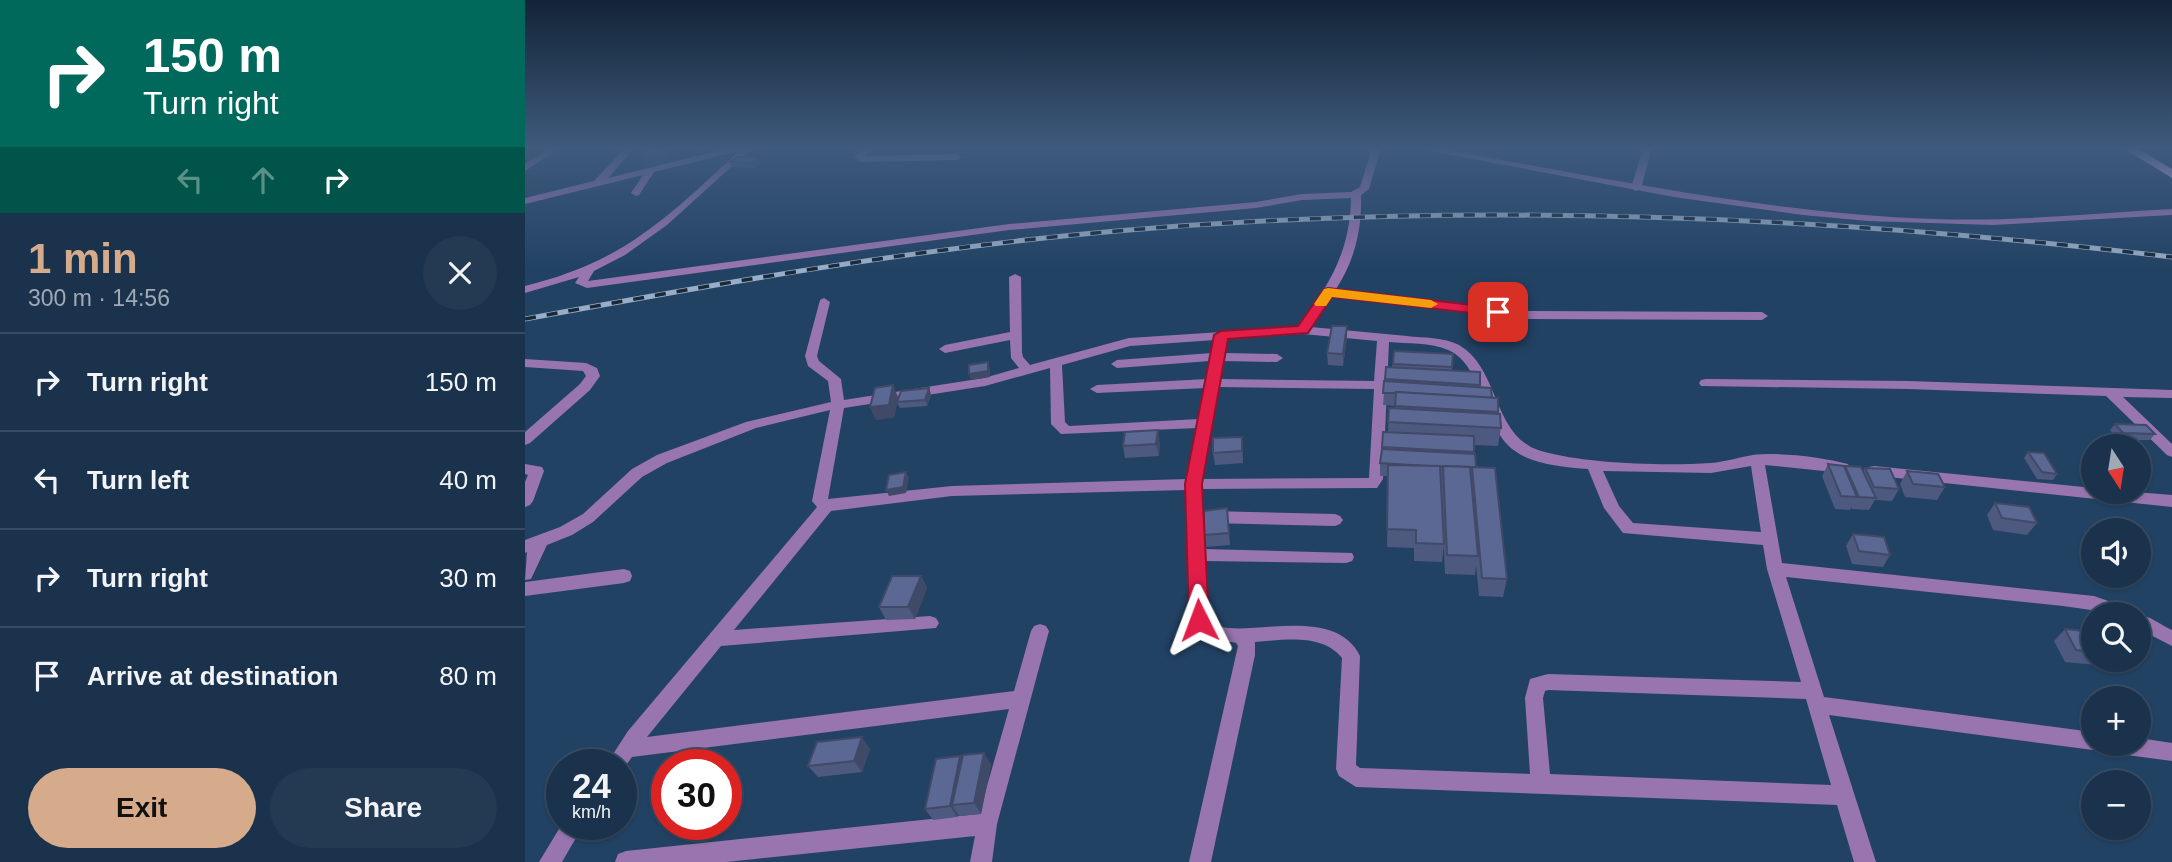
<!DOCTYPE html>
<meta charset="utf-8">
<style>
:root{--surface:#1a324b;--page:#233a52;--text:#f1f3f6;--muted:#9faab5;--line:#384d63;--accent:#d6ab8b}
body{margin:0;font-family:Arial,sans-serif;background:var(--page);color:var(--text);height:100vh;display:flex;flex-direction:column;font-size:26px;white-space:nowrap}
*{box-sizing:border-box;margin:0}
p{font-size:23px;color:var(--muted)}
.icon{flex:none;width:38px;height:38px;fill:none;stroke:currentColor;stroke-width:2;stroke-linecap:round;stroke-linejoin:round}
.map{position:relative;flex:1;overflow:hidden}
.side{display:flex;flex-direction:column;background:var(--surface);width:525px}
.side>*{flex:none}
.banner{background:#00695c;color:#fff;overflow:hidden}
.needle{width:46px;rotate:168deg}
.controls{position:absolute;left:1556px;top:434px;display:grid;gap:14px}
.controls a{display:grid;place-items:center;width:70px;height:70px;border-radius:50%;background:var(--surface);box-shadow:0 2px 5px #0004,0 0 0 2px var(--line);font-size:35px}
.speed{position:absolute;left:21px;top:749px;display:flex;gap:14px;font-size:35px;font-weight:700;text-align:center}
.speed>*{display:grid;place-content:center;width:91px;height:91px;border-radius:50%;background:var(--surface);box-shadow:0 2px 5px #0004,0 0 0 2px var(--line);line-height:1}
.speed small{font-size:18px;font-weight:400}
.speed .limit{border:10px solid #d22;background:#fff;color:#111}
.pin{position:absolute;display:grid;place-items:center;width:60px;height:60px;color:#fff;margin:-30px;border-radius:14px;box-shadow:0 4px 10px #0006}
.me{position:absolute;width:77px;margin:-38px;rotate:357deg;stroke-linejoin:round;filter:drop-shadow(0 0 5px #0008)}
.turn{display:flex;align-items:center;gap:24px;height:147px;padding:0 28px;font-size:32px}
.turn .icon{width:91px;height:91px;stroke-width:2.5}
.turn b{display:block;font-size:49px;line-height:60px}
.lanes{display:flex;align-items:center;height:66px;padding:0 28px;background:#0003;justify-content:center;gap:35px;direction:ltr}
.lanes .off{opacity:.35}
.round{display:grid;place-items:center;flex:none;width:74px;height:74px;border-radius:37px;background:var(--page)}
.headline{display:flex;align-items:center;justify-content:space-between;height:119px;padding:0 28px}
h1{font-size:42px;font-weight:600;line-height:52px;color:var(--accent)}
.action{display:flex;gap:14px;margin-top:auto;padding:14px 28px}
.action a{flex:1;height:80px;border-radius:42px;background:var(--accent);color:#111;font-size:28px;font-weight:600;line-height:80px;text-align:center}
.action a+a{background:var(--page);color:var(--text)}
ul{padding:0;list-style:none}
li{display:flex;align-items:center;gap:21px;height:98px;padding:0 28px;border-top:2px solid var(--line)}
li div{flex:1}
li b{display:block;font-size:26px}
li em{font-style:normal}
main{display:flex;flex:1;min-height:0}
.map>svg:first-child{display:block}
</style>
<main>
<section class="side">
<div class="banner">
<div class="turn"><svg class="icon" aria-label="right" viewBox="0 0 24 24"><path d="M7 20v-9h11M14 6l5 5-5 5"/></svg><div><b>150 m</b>Turn right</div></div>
<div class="lanes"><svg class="icon off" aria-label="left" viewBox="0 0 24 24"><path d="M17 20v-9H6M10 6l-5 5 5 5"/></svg><svg class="icon off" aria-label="ahead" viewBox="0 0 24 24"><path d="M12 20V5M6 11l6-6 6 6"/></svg><svg class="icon" aria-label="right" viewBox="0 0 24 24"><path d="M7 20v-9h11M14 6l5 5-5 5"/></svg></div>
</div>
<div class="headline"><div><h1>1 min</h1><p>300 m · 14:56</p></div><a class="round"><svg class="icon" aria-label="close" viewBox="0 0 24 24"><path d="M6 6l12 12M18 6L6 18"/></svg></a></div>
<ul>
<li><svg class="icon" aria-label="right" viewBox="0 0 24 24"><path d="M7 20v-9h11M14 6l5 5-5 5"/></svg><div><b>Turn right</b></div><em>150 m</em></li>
<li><svg class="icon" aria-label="left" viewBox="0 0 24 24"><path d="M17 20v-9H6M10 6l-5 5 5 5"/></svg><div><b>Turn left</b></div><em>40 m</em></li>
<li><svg class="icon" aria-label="right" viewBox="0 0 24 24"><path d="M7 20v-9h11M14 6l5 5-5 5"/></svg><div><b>Turn right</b></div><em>30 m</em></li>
<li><svg class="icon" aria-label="arrive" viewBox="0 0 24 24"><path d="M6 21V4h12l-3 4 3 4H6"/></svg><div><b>Arrive at destination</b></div><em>80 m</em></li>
</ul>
<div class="action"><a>Exit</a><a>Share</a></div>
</section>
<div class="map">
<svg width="1647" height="862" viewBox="0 0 1647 862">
<rect width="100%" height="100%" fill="#224264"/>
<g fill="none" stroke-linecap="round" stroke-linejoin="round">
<g fill="#9875ae" fill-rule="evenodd">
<polygon points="24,148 35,148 0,171 0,164"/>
<path d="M100 148H109L83 178 204 148H227L142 225 100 255 69 271 63 281 484 224 731 202 777 194 826 192 835 187 847 148H856L844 189 836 195C837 229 830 260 811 289L1005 311 1237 312 1243 316 1237 320 1005 319 807 296 786 327C818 330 850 333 882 336 898 338 919 337 934 345 975 368 967 437 1016 451 1062 464 1138 466 1186 463 1200 462 1214 457 1228 455 1255 452 1297 457 1323 464L1325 468 1318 473 1240 465 1257 563 1569 596 1606 609 1608 614C1584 614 1562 609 1538 606L1261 577 1299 697 1568 732V744H1576L1575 747 1568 750 1304 715 1351 862H1329L1312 805 831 787 814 776 811 769 817 658C797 633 759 640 730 642V655L686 862H664L713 646 711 643 678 636 665 620 661 490 427 496 306 511 209 630 405 616 411 618 414 623 411 628 196 646 122 737 489 691 506 631 509 626 515 624 521 626 524 631 472 824 467 862H445L450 836 202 862H90L93 854 101 851 454 814 484 709 107 757 96 772V765H81L103 731 292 507 287 501 305 410 231 428 142 463 117 477 68 522 47 535 22 545 6 579 0 580 2 552 0 553V540L35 527 58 514 107 469 132 455 221 422 306 402 303 381 283 366 280 356 295 300 299 298 305 302 292 356 294 361 316 379 319 400 459 378 494 368 486 358 485 340 420 353 414 349 420 345 485 332 484 277 490 274 496 277 497 352 498 357 505 365 604 338 774 327C804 284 825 253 826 198L777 200 731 208 484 230 62 288 50 283 54 277 0 293V286C32 278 63 267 91 251 137 225 176 186 214 151L129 172 114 195 111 196 106 193 118 175 0 204V198L69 181ZM778 334 852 341 849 381 695 379 698 361 752 362 758 358 752 354 700 353 702 339ZM690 340 687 353 592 360 586 364 592 368 685 361 682 379 572 385 565 389 572 393 680 388 674 419 544 426 540 422 537 365 605 346ZM864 342C882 344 906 342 923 350 959 365 957 428 990 451 1009 465 1040 467 1063 469L1079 508 1098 533 1238 545 1242 569 1276 682 1023 674 1005 679 1000 698 1005 774 835 768 831 765 835 656C807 598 704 646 685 620 678 611 680 574 680 561L821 563 827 561 829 557 827 553 679 549 676 489 852 488 858 479ZM525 368 526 424 536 434 672 428 662 479 427 486 303 499 319 408 460 386ZM693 387 849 389 844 478 676 479ZM1226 466 1236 532 1108 523 1094 506 1078 471 1186 473ZM1023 690 1281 699 1306 785 1025 774 1018 698 1020 691Z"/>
<polygon points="338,148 347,148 340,156 432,154 437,157 432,160 336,162 329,157"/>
<polygon points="1118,148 1127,148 1116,188 1111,191 1106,188"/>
<polygon points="0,359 61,363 72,368 75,376 65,390 5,443 0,445 0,432 55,384 61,376 58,371 0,367"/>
<polygon points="1181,379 1383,381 1647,390 1647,398 1598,397 1647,444 1647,457 1642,455 1581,396 1383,389 1176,386 1174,383 1176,380"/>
<polygon points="0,464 17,467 19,471 8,501 5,505 0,507 0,482 3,475 0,474"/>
<polygon points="1349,466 1568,488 1568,492 1610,492 1647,495 1647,507 1344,475 1342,471 1344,467"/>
<polygon points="685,511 810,514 815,516 818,520 815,524 810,526 685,523 680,521 677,517 680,513"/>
<polygon points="99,569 105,571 107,576 105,581 99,583 0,596 0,582"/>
<path d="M1613 614C1625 616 1636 625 1647 630V646L1614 629Z"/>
<polygon points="1614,738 1647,743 1647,761 1587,753 1580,750 1577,744 1614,744"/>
<polygon points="37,824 59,824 37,862 14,862"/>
</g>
<path fill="#9875ae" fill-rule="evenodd" d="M889 148H910C1075 177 1240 213 1409 219 1488 222 1568 213 1647 209V215L1468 225 1343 221 1278 215 1149 197Z"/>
<polygon fill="#e1b7fc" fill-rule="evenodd" points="1598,148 1612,148 1647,169 1647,178"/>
<g stroke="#98aec8" stroke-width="5">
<path id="rail" d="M0 319C196 283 393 248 592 231 944 201 1297 215 1647 257"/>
</g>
<use href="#rail" stroke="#1a2838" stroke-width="3.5" stroke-dasharray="11" stroke-linecap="butt"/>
</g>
<g fill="#4e597f">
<polygon points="205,162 237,163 230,168 207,167"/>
<polygon points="822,326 822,338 818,366 803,365 802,353"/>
<polygon points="869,351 928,354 927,370 955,372 955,387 967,398 973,398 973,414 976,428 973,446 949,445 949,454 951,467 982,579 978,597 954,596 951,565 950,575 920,574 916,479 919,544 917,562 889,561 889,548 862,547 863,476 855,476 855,463 858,432 863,432 864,408 869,409 870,406 858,405 861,367 867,367"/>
<polygon points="404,388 406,395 402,406 375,408 372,403 369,417 351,420 345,407 373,397"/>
<polygon points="1590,424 1630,434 1625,440 1593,440 1585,430"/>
<polygon points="717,437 718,463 690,465 688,453"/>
<polygon points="635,443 634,456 600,458 598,446"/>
<polygon points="1503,452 1532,474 1528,480 1512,479 1499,458"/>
<polygon points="1303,464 1319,468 1320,466 1338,471 1340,468 1374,489 1367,501 1350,500 1344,510 1327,509 1327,507 1325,510 1310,509 1297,476"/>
<polygon points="1382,471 1420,487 1412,500 1380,497 1375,484"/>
<polygon points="1470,503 1512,523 1502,535 1468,530 1462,515"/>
<polygon points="702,508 705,545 681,547 679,535"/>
<polygon points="1328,534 1365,555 1358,567 1327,564 1321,546"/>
<polygon points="396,576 402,588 390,619 361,620 354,607"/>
<polygon points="1540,629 1568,632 1568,660 1589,660 1582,666 1540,662 1529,641"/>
<polygon points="345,749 337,772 293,777 283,766"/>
<polygon points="459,753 466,765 456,814 434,816 433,814 432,817 408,820 400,809 437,759"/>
</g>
<g fill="#404968">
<polygon points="137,148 142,148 145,154 139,164 122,166 116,156"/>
<polygon points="173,148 183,148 184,151 173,154 170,149"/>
<polygon points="234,157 237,163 230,168 227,163"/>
<polygon points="822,326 822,338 818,366 818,354"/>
<polygon points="463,362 465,368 465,377 446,380 444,374"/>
<polygon points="368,385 373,397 369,417 351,420 345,407"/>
<polygon points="404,388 406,395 402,406 400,400"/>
<polygon points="633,430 635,443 634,456 631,444"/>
<polygon points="381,472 384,478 381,493 364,496 361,490"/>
<polygon points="396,576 402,588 390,619 383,607"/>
<polygon points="337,737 345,749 337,772 329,761"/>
<polygon points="459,753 466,765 456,814 449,803"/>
<polygon points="435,756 442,767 427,805 433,814 432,817 425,806"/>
</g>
<g fill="#5b6894" stroke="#404968" stroke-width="2">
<polygon points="121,148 137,148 133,154 116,156"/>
<polygon points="212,157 234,157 227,163 205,162"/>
<polygon points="807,326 822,326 818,354 802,353"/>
<polygon points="869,351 928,354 927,367 868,364"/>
<polygon points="463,362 463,371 444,374 444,365"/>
<polygon points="861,367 955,372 955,385 860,379"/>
<polygon points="859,381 966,388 967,398 871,392 871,393 858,393"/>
<polygon points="368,385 364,405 345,407 350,388"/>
<polygon points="404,388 400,400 372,402 376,391"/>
<polygon points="871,392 973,398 973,412 870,406"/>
<polygon points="864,408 975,414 976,428 863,422"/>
<polygon points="1590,424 1621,425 1630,434 1598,433"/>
<polygon points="633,430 631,444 598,446 600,432"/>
<polygon points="858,432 949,436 949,452 857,447"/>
<polygon points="717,437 717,451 688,453 688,438"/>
<polygon points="857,449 950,454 951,467 947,467 948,469 945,468 945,467 918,466 918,467 855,463"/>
<polygon points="1503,452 1519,453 1532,474 1517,472"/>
<polygon points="1303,464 1319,466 1332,497 1316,496"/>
<polygon points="863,465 915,466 919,544 891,543 891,530 862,529"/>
<polygon points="918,466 945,467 953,556 922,555"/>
<polygon points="1320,466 1336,467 1351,498 1334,497"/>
<polygon points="947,467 970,468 982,579 957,578"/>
<polygon points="1340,468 1365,469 1374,489 1349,487"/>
<polygon points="1382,471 1413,474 1420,487 1388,484"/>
<polygon points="381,472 378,487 361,490 364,475"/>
<polygon points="1470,503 1504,507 1512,523 1477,518"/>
<polygon points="702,508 704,533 679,535 679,511"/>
<polygon points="1328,534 1359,537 1365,555 1334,551"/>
<polygon points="367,576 396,576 383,607 354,607"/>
<polygon points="1540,629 1568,632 1568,652 1551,650"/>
<polygon points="337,737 329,761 283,766 292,742"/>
<polygon points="459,753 449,803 427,805 438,755"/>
<polygon points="435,756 425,806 400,809 411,759"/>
</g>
<linearGradient id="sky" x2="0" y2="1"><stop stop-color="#132437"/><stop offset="0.55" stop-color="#3e5a7d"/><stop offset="1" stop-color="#3e5a7d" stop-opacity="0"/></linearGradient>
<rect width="1647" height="269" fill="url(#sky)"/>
<polygon fill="#e11d48" stroke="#92132f" stroke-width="2" points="803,288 973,308 979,312 973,316 807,297 783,333 703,339 677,484 684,620 681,626 674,628 667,626 664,620 660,484 689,335 696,331 773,326 799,289"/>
<polygon fill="#f59e0b" points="803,288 906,300 913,304 906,308 807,297 801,306 791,306 789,304 799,289"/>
</svg>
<div class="controls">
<a><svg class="needle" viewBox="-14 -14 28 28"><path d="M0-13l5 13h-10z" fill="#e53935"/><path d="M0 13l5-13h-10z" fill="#9faab5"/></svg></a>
<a><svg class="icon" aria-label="sound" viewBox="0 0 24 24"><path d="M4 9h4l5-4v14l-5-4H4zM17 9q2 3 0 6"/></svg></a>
<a><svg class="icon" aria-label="search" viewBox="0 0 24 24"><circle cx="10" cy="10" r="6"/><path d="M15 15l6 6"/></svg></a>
<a>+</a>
<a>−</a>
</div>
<div class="speed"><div>24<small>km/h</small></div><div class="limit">30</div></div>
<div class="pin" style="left:973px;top:312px;background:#d93025"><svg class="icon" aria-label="arrive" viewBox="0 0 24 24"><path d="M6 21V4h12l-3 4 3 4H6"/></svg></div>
<svg class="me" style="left:674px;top:620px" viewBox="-20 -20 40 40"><path d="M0-17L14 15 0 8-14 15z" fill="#e11d48" stroke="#fff" stroke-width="4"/></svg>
</div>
</main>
